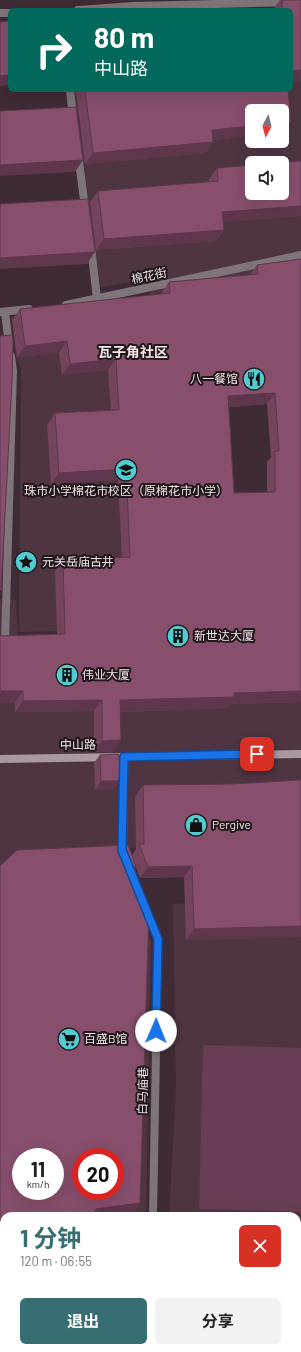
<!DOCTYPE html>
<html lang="zh">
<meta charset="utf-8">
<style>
:root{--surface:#fff;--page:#f2f2f2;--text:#222;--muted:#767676;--accent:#376e71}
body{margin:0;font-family:Barlow,"Noto Sans SC",sans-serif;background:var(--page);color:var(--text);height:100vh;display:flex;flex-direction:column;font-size:15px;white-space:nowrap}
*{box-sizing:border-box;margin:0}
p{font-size:13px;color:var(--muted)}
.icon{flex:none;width:22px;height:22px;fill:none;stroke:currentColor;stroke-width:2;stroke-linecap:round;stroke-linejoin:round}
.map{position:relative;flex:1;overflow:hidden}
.drawer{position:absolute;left:0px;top:1212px;width:301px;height:140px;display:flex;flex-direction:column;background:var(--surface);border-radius:12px 12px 0 0;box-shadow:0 4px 16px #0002}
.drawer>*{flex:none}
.top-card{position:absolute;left:8px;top:8px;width:285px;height:84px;border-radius:6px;box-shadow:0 4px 16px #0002;background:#00695c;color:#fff;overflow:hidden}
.needle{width:26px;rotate:187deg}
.controls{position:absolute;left:245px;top:104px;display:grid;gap:8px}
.controls a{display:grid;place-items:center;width:44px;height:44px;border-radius:6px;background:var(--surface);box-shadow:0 4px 16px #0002;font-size:20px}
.speed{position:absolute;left:12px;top:1148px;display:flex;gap:8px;font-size:20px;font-weight:700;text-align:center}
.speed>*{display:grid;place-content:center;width:52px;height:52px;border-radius:50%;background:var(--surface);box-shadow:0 4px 16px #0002;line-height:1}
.speed small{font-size:10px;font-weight:400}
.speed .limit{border:6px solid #d22;background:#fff;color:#111}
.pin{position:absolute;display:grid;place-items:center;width:34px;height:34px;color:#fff;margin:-17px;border-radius:8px;box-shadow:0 2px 6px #0006}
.me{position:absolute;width:44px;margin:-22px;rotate:1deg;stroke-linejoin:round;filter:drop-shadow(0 0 3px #0008)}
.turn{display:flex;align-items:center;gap:14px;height:84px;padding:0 20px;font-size:18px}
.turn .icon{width:52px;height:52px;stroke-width:2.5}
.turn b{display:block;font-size:28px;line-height:34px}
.round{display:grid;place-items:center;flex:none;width:42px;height:42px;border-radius:6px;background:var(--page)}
.overview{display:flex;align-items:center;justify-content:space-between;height:68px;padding:0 20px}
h1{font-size:24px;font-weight:700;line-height:30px;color:var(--accent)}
.cta{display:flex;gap:8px;margin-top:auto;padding:8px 20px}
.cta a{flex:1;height:46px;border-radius:6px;background:var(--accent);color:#fff;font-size:16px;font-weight:700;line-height:46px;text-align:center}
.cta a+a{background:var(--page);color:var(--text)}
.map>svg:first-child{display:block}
</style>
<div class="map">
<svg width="301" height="1352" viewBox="0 0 301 1352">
<rect width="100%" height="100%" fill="#3f2b35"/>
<g fill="#4f3542" fill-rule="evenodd">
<path d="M291 12H301V286L152 313 149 279 95 288 86 180 79 167 72 90H291ZM252 111H282V141H252ZM252 163H282V193H252Z"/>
<polygon points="141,307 132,630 19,632 21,368 16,357 12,321"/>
<path d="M0 599 16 600 18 637 301 627V845L111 848 151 941 146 1216H4V1348H91V1352H0ZM21 1157H55V1191H21ZM81 1157H115V1191H81Z"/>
<polygon points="301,898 301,1352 116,1352 116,1348 297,1348 297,1216 169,1216 176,1087 173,904"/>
</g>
<polygon fill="#683e54" points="203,1045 301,1048 301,1212 199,1209"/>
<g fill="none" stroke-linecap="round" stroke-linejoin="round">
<g stroke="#7e7479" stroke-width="8">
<polyline points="78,10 133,6 301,2"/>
<polyline points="0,13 10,13"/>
<polyline points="70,90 73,117"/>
<polyline points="78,154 85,208"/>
<polyline points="91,247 97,299"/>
<polyline points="66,305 301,255"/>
<polyline points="1,312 29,309"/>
<polyline points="5,312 9,345"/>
<polyline points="5,642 13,371 11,356"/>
<polyline points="124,757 123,850 125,855"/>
<polyline points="145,907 158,939 153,1216"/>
<polyline points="100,1352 100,1348"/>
</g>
<polyline stroke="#a999a0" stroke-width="8" points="0,759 301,754"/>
</g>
<g fill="#74445d" fill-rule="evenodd">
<polygon points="280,0 301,0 301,81 291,82 291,10 274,10 274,8"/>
<polygon points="76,90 288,90 283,133 252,111 252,136 213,140 213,142 205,153 85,164"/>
<polygon points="217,168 301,216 223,222 224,230 216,241 96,250 90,202 98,191 209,182 209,179"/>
<path d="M301 259V702L230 704 227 708 121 712 113 752H94V711L15 712V703H0V636L57 634 55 571 63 560 122 558 118 480 51 484 47 425 55 413 111 410 108 370 62 375 59 353 17 357 12 320 20 309 161 294 169 282 250 275 257 265ZM267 404 271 457 267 462V492L234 493 229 407Z"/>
<polygon points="100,755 114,789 95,790 94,763"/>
<path d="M301 780V937L186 940 184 877 140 878 136 867 133 871 149 909 140 1203 132 1215 124 1216H4V1348H78L77 1352H0V866L17 850 128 845 132 855 136 849 135 797 143 785 231 784ZM21 1157H55V1191H21ZM81 1157H115V1191H81Z"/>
</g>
<g fill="#5e374c">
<polygon points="301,70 301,81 291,82 291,71"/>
<polygon points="10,75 10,85 0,86 0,76"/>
<polygon points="291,122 283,133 282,134 282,123"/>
<polygon points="252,126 252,136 204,141 212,130"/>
<polygon points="213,142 205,153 85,164 93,153"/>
<polygon points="83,160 75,172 0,176 0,165"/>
<polygon points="301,206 301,216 214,223 222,212"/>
<polygon points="224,230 216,241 96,250 104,239"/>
<polygon points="95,252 87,264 0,269 0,258"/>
<polygon points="67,341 59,353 17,357 25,346"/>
<polygon points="116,359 108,370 62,375 70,364"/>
<polygon points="275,393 267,404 221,408 228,396"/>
<polygon points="126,469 118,480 51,484 59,473"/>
<polygon points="1,691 23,691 15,703 0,703 0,693"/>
<polygon points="301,691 301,702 230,704 227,708 112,712 120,700 234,693"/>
<polygon points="102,700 94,711 15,712 23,701"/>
<polygon points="121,740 113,752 94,752 102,741"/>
<polygon points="101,781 120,781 114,789 95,790"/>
<polygon points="136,866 128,878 131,867"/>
<polygon points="192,866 184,877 140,878 148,867"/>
<polygon points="301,926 301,937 186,940 194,929"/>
<polygon points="140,1203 132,1215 124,1216 91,1216 96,1209"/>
</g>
<g fill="#874f6c" stroke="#5e374c" fill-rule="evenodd">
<polygon points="282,0 301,0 301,70 291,71 291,10 282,10"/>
<polygon points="10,21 10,75 0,76 0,22"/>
<polygon points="85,90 288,90 291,122 282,123 282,111 252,111 252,126 212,130 213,142 93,153"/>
<polygon points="76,107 83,160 0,165 0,111"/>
<polygon points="301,161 301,206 222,212 224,230 104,239 98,191 218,181 217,168 252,165 252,193 282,193 282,163 278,163"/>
<polygon points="88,199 95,252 0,258 0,204"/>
<path d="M301 259V691L234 693V697L120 700 121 740 102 741V700L23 701V691H1L0 690V636L65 634 63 560 130 557 126 469 59 473 55 413 119 410 116 359 70 364 67 341 25 346 20 309 170 293 169 282 258 274 257 265ZM275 393 279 451H275V492L234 493 228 396Z"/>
<polygon points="12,335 13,341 12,381 1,591 0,590 0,336"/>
<polygon points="119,754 120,781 101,781 100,755"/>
<polygon points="301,780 301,926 194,929 192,866 148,867 139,844 144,844 143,785 231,784"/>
<path d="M128 845 136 866 131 867 149 909 140 1203 96 1209 94 1216H4V1348H78L77 1352H0V866L17 850ZM21 1157H55V1191H21ZM81 1157H115V1191H81Z"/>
</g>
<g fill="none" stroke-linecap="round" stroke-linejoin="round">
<g stroke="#114b97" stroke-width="10">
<polyline id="route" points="156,1031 158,939 122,850 124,757 257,754"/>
</g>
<use href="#route" stroke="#1a73e8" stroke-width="7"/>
</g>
<defs>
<g id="restaurant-disc" transform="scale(1.15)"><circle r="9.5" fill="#51ccd1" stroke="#20171b"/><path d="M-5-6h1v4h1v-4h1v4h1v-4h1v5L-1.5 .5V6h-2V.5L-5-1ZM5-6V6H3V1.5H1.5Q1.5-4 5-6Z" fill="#111"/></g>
<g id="school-disc" transform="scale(1.15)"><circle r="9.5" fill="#51ccd1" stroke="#20171b"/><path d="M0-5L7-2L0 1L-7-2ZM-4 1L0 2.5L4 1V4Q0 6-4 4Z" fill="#111"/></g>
<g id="sight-disc" transform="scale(1.15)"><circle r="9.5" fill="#51ccd1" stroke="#20171b"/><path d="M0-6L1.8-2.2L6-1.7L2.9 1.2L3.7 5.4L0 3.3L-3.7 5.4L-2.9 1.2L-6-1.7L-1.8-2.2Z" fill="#111"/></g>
<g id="building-disc" transform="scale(1.15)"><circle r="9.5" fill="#51ccd1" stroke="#20171b"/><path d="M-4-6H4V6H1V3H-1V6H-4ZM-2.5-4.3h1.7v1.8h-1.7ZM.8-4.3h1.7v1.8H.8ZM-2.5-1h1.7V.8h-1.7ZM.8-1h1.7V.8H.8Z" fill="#111"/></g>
<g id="shop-disc" transform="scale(1.15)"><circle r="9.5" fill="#51ccd1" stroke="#20171b"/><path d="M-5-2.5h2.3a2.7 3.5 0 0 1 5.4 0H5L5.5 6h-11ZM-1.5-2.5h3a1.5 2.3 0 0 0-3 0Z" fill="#111"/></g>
<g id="supermarket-disc" transform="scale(1.15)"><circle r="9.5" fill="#51ccd1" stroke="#20171b"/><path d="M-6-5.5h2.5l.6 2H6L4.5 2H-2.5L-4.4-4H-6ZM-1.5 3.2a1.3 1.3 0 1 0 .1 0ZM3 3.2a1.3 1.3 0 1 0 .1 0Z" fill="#111"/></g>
</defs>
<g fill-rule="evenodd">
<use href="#restaurant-disc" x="254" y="379"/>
<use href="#school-disc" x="126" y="470"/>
<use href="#sight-disc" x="26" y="562"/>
<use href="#building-disc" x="178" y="636"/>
<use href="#building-disc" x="67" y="675"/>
<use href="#shop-disc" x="196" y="825"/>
<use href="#supermarket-disc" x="69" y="1039"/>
</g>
<g text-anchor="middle" stroke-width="4" stroke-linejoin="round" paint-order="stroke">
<g font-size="12" fill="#f1e4e9" stroke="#20171b">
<text transform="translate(149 276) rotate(-12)" y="4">棉花街</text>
<text transform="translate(78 745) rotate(-1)" y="4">中山路</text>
<text transform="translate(143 1091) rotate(-89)" y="4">白马庙巷</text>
</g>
<g font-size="12" fill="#f1e4e9" stroke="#20171b" text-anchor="start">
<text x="238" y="383" text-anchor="end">八一餐馆</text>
<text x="126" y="495" text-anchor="middle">珠市小学棉花市校区（原棉花市小学）</text>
<text x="42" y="566">元关岳庙古井</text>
<text x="194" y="640">新世达大厦</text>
<text x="82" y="679">伟业大厦</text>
<text x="212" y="829">Pergive</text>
<text x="84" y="1043">百盛B馆</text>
</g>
<g font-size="14" font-weight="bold" fill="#f1e4e9" stroke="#20171b">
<text x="133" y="357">瓦子角社区</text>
</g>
</g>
</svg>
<div class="controls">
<a><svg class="needle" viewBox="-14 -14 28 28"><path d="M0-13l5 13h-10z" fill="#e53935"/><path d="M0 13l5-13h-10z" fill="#767676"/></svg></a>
<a><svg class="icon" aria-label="sound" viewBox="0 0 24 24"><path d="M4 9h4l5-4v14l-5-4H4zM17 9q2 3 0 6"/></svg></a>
</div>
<div class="speed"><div>11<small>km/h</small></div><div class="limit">20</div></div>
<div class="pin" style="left:257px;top:754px;background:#d93025"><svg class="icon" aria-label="arrive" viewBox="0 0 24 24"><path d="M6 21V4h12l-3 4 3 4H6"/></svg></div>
<svg class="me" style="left:156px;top:1031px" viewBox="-20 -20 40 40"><circle r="19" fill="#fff"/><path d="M0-13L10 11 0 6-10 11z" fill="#1a73e8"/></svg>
<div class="top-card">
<div class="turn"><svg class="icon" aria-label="right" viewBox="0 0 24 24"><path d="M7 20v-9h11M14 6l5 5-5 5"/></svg><div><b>80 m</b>中山路</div></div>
</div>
<section class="drawer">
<div class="overview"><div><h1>1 分钟</h1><p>120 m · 06:55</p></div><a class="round" style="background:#d93025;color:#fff"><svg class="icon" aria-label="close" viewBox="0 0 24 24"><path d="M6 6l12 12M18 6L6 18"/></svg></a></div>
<div class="cta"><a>退出</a><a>分享</a></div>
</section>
</div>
